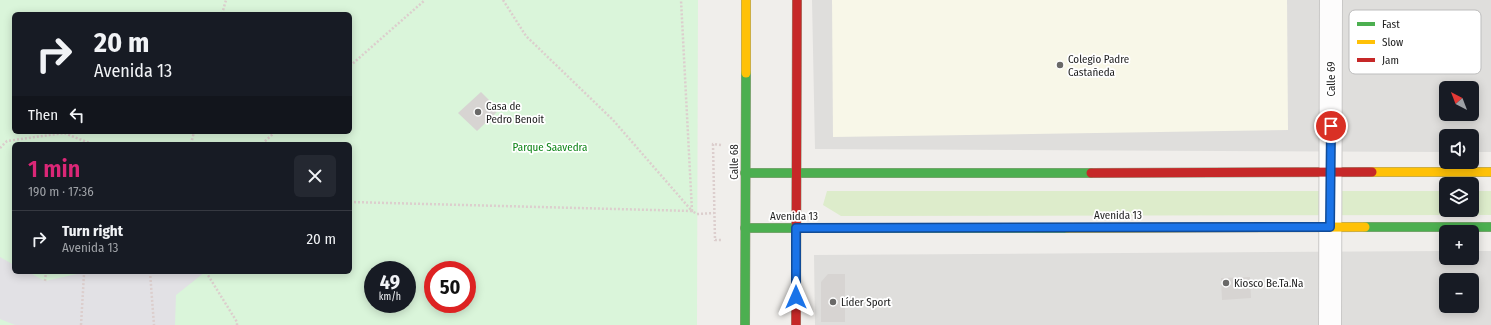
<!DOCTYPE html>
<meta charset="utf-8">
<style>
:root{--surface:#171b24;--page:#242831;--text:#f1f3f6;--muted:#9ea1a6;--line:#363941;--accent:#db2777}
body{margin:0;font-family:"Fira Sans Condensed",sans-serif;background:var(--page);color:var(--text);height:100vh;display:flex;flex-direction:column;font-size:15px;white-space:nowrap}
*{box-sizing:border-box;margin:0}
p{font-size:13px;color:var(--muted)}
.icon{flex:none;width:22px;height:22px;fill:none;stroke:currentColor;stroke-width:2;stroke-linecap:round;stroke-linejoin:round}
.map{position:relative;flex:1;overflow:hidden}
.side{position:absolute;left:12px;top:142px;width:340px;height:132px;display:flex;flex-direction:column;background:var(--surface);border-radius:6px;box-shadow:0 2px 10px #0003}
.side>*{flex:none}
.banner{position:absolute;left:12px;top:12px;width:340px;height:122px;border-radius:6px;box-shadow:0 2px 10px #0003;background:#171b24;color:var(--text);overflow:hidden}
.needle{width:26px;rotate:318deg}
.controls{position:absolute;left:1439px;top:81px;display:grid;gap:8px}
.controls a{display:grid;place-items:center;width:40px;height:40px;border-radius:6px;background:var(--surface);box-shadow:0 2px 10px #0003;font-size:20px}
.speed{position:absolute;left:364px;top:261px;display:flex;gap:8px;font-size:20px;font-weight:700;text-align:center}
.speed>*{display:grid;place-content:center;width:52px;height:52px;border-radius:50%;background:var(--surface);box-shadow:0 2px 10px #0003;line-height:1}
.speed small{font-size:10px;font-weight:400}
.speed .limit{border:6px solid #d22;background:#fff;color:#111}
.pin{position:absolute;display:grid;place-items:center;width:34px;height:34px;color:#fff;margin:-17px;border:2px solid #fff;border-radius:50%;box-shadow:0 1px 4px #0007}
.me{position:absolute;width:44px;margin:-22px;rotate:0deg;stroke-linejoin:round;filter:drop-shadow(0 0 3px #0008)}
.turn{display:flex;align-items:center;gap:14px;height:84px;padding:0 16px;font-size:18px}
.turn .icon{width:52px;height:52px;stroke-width:2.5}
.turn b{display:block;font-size:28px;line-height:34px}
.then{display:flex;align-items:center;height:38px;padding:0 16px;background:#0003;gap:8px;font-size:15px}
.round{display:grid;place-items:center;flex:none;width:42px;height:42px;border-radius:6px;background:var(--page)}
.head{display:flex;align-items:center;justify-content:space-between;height:68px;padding:0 16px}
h1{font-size:24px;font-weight:600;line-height:30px;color:var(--accent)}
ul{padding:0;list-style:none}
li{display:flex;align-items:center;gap:12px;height:56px;padding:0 16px;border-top:1px solid var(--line)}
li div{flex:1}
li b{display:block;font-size:15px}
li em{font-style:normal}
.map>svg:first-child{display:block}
</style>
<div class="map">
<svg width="1491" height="325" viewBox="0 0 1491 325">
<rect width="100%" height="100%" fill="#f0eeeb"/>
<g fill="#dfdedc" fill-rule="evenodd">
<path d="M812 0H1491V152H1472V136H1446V152L815 149ZM1446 88H1472V114H1446Z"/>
<path d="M1446 251V258H1472V251H1491V325H815L814 255ZM1446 280H1472V306H1446Z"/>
</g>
<polygon fill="#f8f7e8" points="832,0 1287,0 1288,130 833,137"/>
<polygon fill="#ddeccb" points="827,191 1446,191 1446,210 1472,210 1472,191 1491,191 1491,215 841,216 823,205"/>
<path fill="#daf5da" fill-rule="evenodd" d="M0 0H698L697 325H0ZM14 14H350V132H14ZM14 144H350V272H14ZM373 270H407V304H373ZM433 270H467V304H433Z"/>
<polygon fill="#e2e1e5" points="0,257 14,265 14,272 28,272 45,281 86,272 205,272 176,295 175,325 15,325 0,319"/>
<g fill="#d7d4d2">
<polygon points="481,92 499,110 477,131 458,113"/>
<polygon points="828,274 845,274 845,322 821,322 821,282"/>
<polygon points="1250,277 1251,298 1222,300 1221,278"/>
</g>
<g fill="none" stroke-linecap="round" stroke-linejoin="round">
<g stroke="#c9c8c7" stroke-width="24">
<polyline id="street" points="1330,325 1331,0"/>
</g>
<g stroke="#999a82" stroke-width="10">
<g id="fast">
<polyline points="745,173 1091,173"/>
<polyline points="1365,227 1491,227"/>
<polyline points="745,228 1067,228"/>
<polyline points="745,325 746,73"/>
</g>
</g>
<g stroke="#999a82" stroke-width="10">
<g id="slow">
<polyline points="746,73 746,0"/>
<polyline points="1372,172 1491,172"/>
<polyline points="1067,228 1365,227"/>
</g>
</g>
<g stroke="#999a82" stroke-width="10">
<g id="jam">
<polyline points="1091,173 1372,172"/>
<polyline points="796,325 797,0"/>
</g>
</g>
<g stroke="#dccecd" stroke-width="2.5" stroke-dasharray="2 2" stroke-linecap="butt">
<polyline points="503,0 526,36 613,120 692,211 681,0"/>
<polyline points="222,14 226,0"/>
<polyline points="350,66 425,0"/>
<polyline points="191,144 194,132"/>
<polyline points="262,144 275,132"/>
<polyline points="721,145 713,144 715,240 721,240"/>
<polyline points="0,148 7,141 64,133 92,144"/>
<polyline points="350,202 692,211 697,214 714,213"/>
<polyline points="14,205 14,208"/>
<polyline points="150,272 154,325"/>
<polyline points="206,272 237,322 237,325"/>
<polyline points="45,281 46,272"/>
<polyline points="81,325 84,274"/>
</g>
<use href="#street" stroke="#fdfcfc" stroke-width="22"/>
<use href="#fast" stroke="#4caf50" stroke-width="9"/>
<use href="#slow" stroke="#ffc107" stroke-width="9"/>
<use href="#jam" stroke="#c62828" stroke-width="9"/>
</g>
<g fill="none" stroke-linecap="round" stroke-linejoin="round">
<g stroke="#114b97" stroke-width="10">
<polyline id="route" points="796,297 796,228 1330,227 1331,126"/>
</g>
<use href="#route" stroke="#1a73e8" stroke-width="7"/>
</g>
<g fill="#6a6968" stroke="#fff" stroke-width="1.5">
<circle cx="1060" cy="65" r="4"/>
<circle cx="478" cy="112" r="4"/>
<circle cx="1226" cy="283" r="4"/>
<circle cx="833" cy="302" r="4"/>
</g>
<g text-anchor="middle" stroke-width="3.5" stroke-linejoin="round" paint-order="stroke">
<g font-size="11" fill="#222" stroke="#fff" text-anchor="start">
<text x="1068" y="63">Colegio Padre<tspan x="1068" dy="13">Castañeda</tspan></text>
<text x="486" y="110">Casa de<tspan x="486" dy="13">Pedro Benoit</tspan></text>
<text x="1234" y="287">Kiosco Be.Ta.Na</text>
<text x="841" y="306">Líder Sport</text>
</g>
<g font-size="11" fill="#222" stroke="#fff">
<text transform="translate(1331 79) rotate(-90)" y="4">Calle 69</text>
<text transform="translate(734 162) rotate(-90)" y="4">Calle 68</text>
<text x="1118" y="219">Avenida 13</text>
<text x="794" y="220">Avenida 13</text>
</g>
<g font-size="11" fill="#0c8416" stroke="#fff">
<text x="550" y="151">Parque Saavedra</text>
</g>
</g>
<rect x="1349" y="10" width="132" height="64" rx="6" fill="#fff" stroke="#bdbdbd" stroke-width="1"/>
<rect x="1357" y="22" width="18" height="4" fill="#4caf50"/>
<rect x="1357" y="40" width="18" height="4" fill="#ffc107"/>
<rect x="1357" y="58" width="18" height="4" fill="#c62828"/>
<g font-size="11" fill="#222">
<text x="1382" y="28">Fast</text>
<text x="1382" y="46">Slow</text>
<text x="1382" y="64">Jam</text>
</g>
</svg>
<div class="controls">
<a><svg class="needle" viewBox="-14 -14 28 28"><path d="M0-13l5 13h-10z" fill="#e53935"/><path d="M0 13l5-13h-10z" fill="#9ea1a6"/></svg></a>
<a><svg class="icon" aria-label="sound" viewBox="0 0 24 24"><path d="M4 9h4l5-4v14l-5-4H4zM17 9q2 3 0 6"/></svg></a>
<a><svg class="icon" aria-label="layers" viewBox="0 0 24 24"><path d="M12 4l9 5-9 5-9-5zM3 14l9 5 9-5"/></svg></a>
<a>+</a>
<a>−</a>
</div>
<div class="speed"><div>49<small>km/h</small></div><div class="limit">50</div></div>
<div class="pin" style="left:1331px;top:126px;background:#d93025"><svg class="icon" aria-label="arrive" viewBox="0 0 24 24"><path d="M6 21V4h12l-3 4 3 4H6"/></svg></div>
<svg class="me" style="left:796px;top:297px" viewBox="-20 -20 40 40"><path d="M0-17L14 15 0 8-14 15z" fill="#1a73e8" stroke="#fff" stroke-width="4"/></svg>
<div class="banner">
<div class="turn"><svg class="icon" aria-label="right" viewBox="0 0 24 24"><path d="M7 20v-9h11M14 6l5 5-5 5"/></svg><div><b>20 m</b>Avenida 13</div></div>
<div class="then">Then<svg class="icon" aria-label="left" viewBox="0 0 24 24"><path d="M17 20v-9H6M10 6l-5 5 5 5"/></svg></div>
</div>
<section class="side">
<div class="head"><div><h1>1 min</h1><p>190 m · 17:36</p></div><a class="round"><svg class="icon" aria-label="close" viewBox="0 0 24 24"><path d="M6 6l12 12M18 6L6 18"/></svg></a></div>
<ul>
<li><svg class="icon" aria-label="right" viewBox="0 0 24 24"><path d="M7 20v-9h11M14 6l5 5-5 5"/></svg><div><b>Turn right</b><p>Avenida 13</p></div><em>20 m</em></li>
</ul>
</section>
</div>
